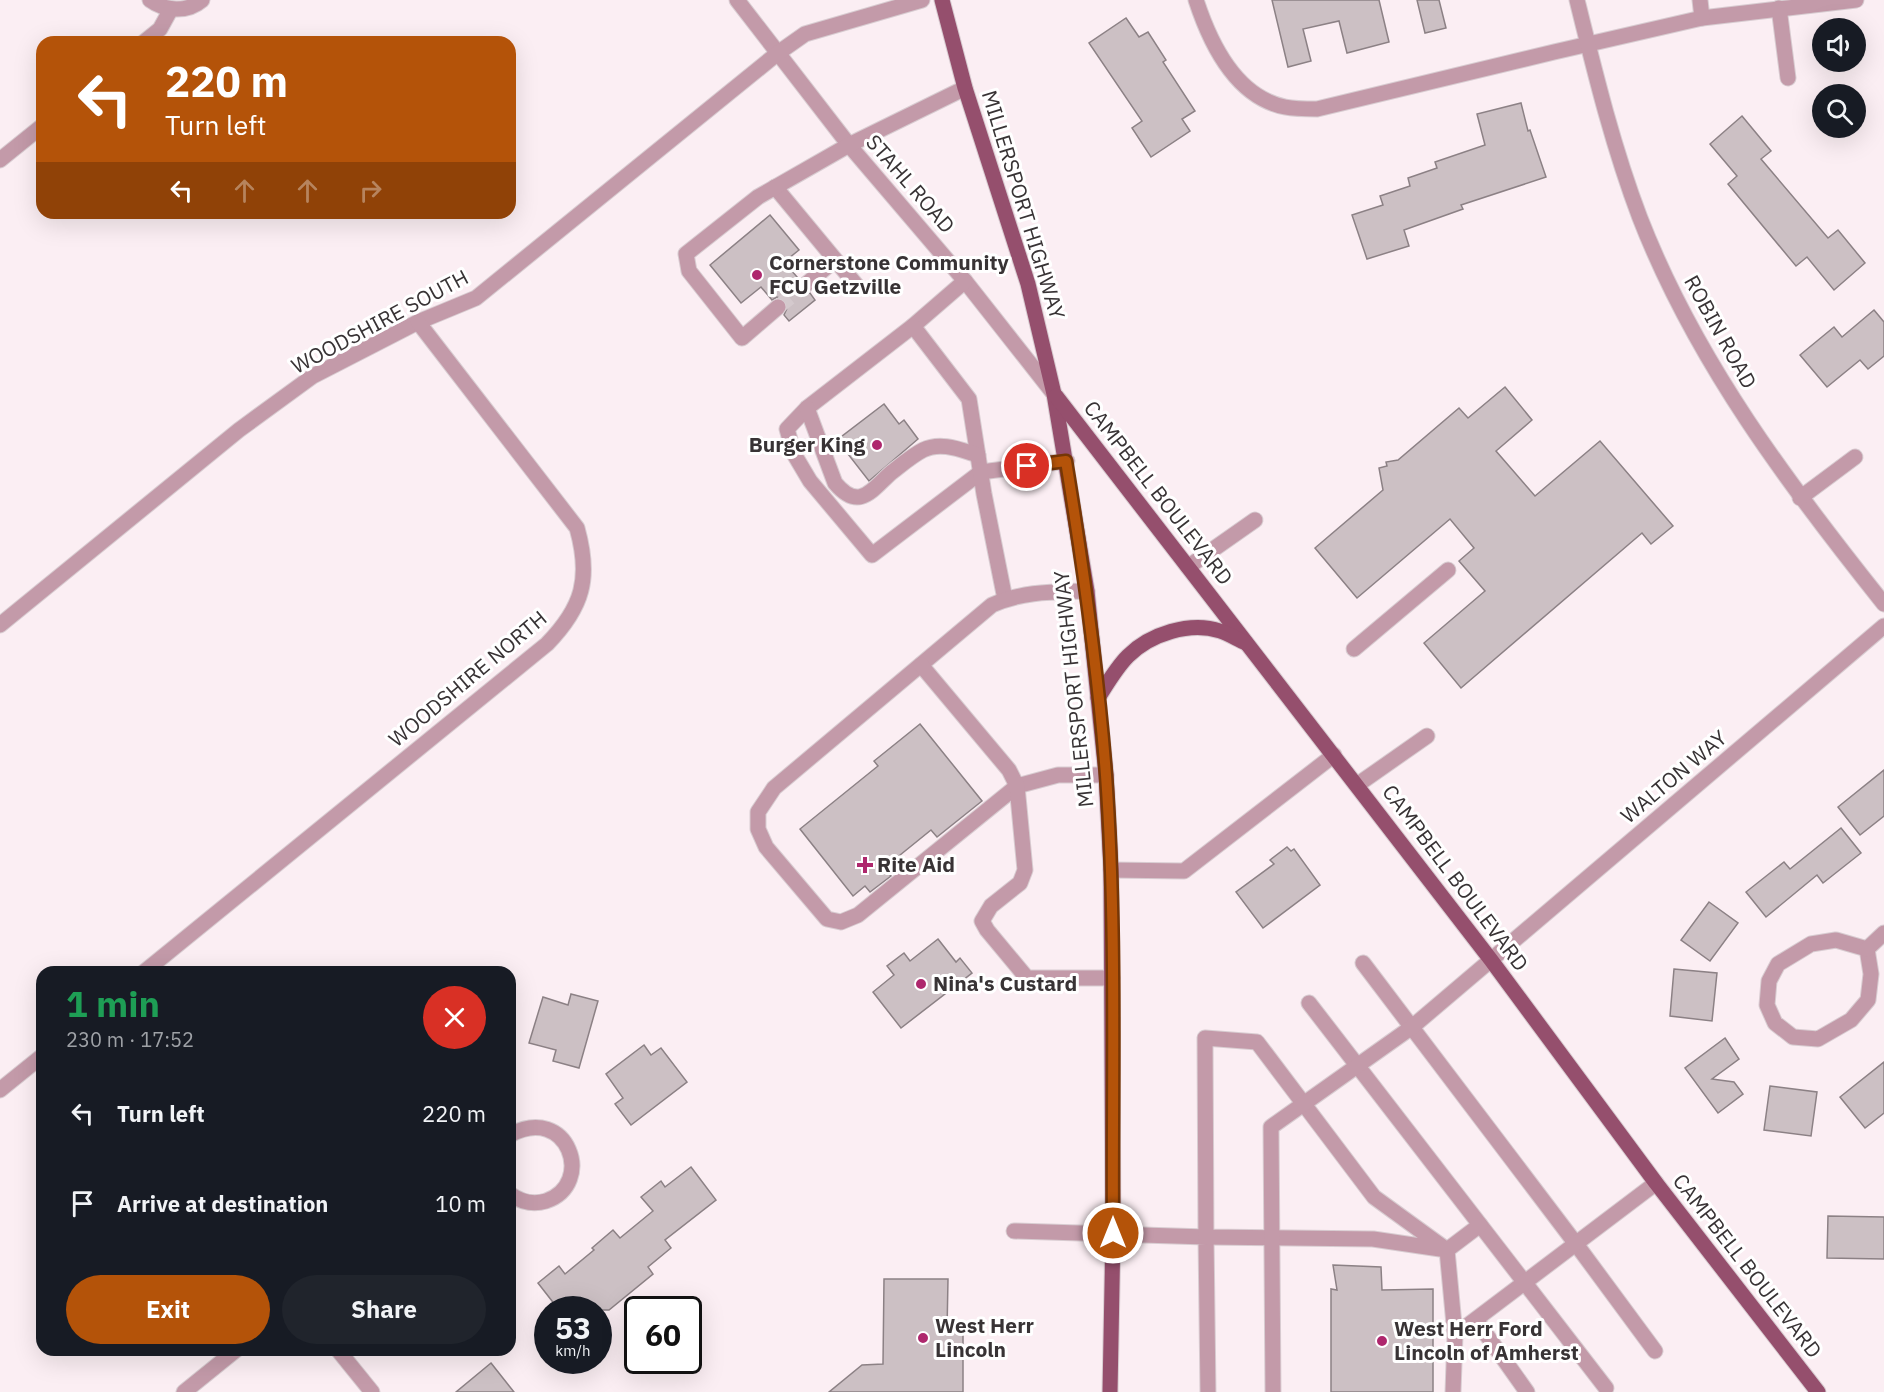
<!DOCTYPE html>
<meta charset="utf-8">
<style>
:root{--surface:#171b24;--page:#20242c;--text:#f1f3f6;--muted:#9ea1a6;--accent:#b45309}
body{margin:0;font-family:"IBM Plex Sans",sans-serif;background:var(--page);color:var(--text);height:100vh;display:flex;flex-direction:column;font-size:22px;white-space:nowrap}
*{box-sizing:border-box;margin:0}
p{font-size:20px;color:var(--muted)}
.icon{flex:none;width:33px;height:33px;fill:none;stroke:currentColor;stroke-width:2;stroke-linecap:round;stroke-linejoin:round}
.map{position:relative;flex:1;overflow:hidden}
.details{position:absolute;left:36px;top:966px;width:480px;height:390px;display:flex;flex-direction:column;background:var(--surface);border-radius:18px;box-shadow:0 6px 24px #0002}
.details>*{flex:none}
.banner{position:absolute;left:36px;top:36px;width:480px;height:183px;border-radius:18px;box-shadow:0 6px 24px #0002;background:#b45309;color:#fff;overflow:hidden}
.controls{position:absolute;left:1812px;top:18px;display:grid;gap:12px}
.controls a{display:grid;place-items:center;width:54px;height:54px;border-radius:50%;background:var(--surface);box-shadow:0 6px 24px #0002;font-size:30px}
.speed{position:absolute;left:534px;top:1296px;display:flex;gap:12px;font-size:30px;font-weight:700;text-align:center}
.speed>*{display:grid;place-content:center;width:78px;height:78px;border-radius:50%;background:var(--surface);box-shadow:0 6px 24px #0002;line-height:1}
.speed small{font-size:15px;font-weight:400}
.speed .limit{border:3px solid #111;border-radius:9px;background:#fff;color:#111}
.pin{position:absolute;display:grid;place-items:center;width:51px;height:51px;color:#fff;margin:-26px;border:3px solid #fff;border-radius:50%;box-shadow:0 2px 6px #0007}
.me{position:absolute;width:66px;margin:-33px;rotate:0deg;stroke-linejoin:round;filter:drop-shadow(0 0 4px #0008)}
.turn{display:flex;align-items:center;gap:21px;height:126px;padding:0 30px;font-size:27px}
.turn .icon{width:78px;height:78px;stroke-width:2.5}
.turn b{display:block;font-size:42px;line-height:51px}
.lanes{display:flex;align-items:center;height:57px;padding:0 30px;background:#0003;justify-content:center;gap:30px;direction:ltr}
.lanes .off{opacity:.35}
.round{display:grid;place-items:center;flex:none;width:63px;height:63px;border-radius:32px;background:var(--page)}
.summary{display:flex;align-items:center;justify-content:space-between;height:102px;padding:0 30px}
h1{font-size:36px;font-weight:700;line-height:45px;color:#1e9e55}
.primary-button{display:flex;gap:12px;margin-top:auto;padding:12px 30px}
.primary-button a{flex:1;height:69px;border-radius:36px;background:var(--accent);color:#fff;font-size:24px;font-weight:700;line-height:69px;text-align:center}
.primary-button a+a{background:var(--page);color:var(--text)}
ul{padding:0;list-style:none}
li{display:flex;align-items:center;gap:18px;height:90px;padding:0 30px}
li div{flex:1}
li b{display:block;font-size:22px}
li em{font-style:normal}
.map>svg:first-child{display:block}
</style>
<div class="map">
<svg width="1884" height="1392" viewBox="0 0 1884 1392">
<rect width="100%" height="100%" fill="#fbeef3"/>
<g fill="#ccc0c4" stroke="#8c8185" stroke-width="1.5">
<polygon points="1272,0 1379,0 1389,42 1347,53 1339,21 1303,29 1311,61 1288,67"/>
<polygon points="1417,0 1439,0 1446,28 1425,33"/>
<polygon points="1126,18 1139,37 1148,32 1166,60 1163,62 1195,111 1182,119 1190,131 1151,157 1132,128 1142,121 1089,43"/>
<polygon points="1521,103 1528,131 1530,130 1546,177 1461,205 1463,209 1404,230 1409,246 1367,259 1352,215 1383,205 1380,196 1410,186 1408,178 1437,168 1435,162 1485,145 1477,114"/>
<polygon points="1742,116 1771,151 1761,159 1828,238 1838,230 1865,263 1834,290 1807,257 1796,266 1728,184 1737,176 1710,144"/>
<polygon points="770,215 799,250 784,262 798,278 795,283 796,292 801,295 810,293 815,300 789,321 784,315 788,306 785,300 777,297 772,300 761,287 741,303 710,265"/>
<polygon points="1874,310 1884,322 1884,356 1868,369 1860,360 1827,387 1800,355 1834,327 1842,337"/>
<polygon points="1505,387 1532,420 1496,451 1535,496 1600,441 1673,526 1651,544 1642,533 1461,688 1424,643 1485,591 1459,561 1474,548 1450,519 1357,598 1315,548 1383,490 1379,468 1387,466 1386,462 1398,460 1459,408 1468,418"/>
<polygon points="884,404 899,424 904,420 918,439 869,481 837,440"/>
<polygon points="920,724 982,801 937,837 931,830 884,868 891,876 870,892 865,886 853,896 800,829 878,766 874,761"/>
<polygon points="1884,770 1884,816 1860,835 1838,807"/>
<polygon points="1841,828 1861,853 1823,883 1817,875 1766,917 1746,892 1784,862 1790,869"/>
<polygon points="1287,847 1291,851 1294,849 1320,885 1263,928 1236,892 1274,864 1270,860"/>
<polygon points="1709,902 1738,923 1710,961 1681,940"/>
<polygon points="938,939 956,962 960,958 972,973 901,1028 873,992 894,975 887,966 904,953 910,961"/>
<polygon points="1674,969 1717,973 1712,1021 1670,1016"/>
<polygon points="571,994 598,1001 579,1068 553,1061 556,1050 529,1043 543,997 568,1005"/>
<polygon points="1725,1038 1739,1059 1712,1079 1734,1082 1743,1094 1718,1113 1685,1068"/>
<polygon points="644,1045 651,1055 661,1048 687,1082 631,1125 615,1104 623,1098 606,1074"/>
<polygon points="1884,1062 1884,1113 1865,1128 1840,1097"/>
<polygon points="1770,1086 1817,1092 1811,1136 1764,1130"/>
<polygon points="691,1167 716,1200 665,1240 671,1248 648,1267 653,1274 609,1310 559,1310 538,1283 559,1266 565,1274 594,1250 592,1248 613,1230 620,1238 653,1211 641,1197 661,1181 665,1187"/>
<polygon points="1828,1216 1884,1217 1884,1259 1827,1258"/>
<polygon points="1333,1265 1381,1267 1382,1290 1433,1289 1433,1392 1331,1392 1331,1289 1337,1290"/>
<polygon points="884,1279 948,1279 947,1331 963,1331 963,1392 829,1392 862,1365 883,1364"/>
<polygon points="491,1363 514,1392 456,1392"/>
</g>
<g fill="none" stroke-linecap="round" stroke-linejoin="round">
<polyline stroke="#d4c9cd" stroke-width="15" stroke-dasharray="15 8" stroke-linecap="butt" points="778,307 804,286"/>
<g stroke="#d8ccd1" stroke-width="17">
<g id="minor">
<path d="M150 0C165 11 187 13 202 0"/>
<polyline points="737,0 849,145 965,281 1054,394"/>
<path d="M1196 0C1210 43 1236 97 1285 107 1295 109 1306 109 1317 109L1554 52 1702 18 1856 0"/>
<path d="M1577 0C1595 73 1613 147 1640 218 1696 362 1789 485 1884 604"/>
<polyline points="1700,0 1702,18"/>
<polyline points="1779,8 1788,78"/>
<polyline points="144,42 160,29 171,9"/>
<polyline points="0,160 42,126"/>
<polyline points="775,187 857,286"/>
<polyline points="965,281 913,326 807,408 787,429 794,454 810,481 872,555 981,472 1067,461"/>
<polyline points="804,286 835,260"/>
<polyline points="778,307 742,338 689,271 686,254 758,197 849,145 965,88"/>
<polyline points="913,326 969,399 984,494 1005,599"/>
<path d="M807 408 835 483C860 513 873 488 892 472 901 465 913 455 923 450 941 441 961 450 978 455"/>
<polyline points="1800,498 1855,457"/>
<polyline points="1188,567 1255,520"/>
<path d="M1087 591C1054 592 1023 591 992 605L774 788 758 812V829L766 847 827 919 841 922 858 915 1017 786 1058 775H1106"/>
<polyline points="0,625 239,430 313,376 418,322 476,298 778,53 805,34 922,0"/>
<polyline points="1354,649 1448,570"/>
<polyline points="921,665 1009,770 1017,786 1025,870 1020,883 991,906 982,921 987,930 1027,978 1112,978"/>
<polyline points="1357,785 1427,736"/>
<polyline points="1111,870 1184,871 1334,755"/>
<polygon points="1836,940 1867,949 1871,974 1868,1000 1851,1020 1818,1039 1793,1037 1775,1023 1767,1005 1769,981 1778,964 1811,944"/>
<polyline points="1867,949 1884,933"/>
<polyline points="1363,963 1576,1244 1655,1351"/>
<path d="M144 972 547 644C583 607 591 578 577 528L418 322"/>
<polyline points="1309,1003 1606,1388"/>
<polyline points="0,1090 42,1056"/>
<path d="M510 1135C568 1103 596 1184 546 1201 533 1205 521 1202 510 1194"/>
<polyline points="1014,1231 1206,1237 1208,1392"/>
<polyline points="1476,1320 1527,1392"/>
<polyline points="1455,1335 1447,1250 1374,1197 1257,1042 1205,1038 1206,1237 1373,1239 1447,1250 1480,1225"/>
<polyline points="338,1350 372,1392"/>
<polyline points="184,1392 236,1350"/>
<polyline points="1273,1392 1271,1127 1412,1027 1884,626"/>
<polyline points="1453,1392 1455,1335 1656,1183"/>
</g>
</g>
<g stroke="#d8ccd1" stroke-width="17">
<g id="major">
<polyline points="942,0 965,88 1028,284 1054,394 1087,591 1106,775 1111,870 1113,1233 1110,1392"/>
<polyline points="1056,396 1491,960 1656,1183 1818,1392"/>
<path d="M1098 698C1107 684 1116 668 1128 656 1150 634 1190 621 1220 631 1229 634 1237 639 1246 643"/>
</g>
</g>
<use href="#minor" stroke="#c39aa9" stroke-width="15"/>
<use href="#major" stroke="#954f6d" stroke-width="15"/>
</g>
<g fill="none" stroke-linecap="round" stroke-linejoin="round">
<g stroke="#753606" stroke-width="15">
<path id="route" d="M1027 466 1066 461C1083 565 1098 670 1106 775 1117 927 1112 1081 1113 1233"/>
</g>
<use href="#route" stroke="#b45309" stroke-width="10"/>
</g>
<g fill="#ae276d" stroke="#fff" stroke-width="2">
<circle cx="757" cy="275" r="6"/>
<circle cx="877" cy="445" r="6"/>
<path d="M862 856h6v6h6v6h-6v6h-6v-6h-6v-6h6z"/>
<circle cx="921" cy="984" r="6"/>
<circle cx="923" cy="1338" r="6"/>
<circle cx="1382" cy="1341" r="6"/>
</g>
<g text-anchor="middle" stroke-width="6" stroke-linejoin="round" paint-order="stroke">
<g font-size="21" fill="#383335" stroke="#fff">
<text transform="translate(910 184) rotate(49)" y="7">STAHL ROAD</text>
<text transform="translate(1023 205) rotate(73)" y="7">MILLERSPORT HIGHWAY</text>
<text transform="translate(380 322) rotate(-28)" y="7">WOODSHIRE SOUTH</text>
<text transform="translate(1720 332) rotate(61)" y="7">ROBIN ROAD</text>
<text transform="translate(1158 493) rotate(52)" y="7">CAMPBELL BOULEVARD</text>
<text transform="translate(468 679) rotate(-40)" y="7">WOODSHIRE NORTH</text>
<text transform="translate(1074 689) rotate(-96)" y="7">MILLERSPORT HIGHWAY</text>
<text transform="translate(1674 777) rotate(-40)" y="7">WALTON WAY</text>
<text transform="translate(1455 878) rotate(53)" y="7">CAMPBELL BOULEVARD</text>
<text transform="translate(1747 1266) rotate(52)" y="7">CAMPBELL BOULEVARD</text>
</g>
<g font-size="21" font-weight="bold" fill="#383335" stroke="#fff" text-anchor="start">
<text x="769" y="270">Cornerstone Community<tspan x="769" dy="24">FCU Getzville</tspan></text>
<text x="865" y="452" text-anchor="end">Burger King</text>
<text x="877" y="872">Rite Aid</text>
<text x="933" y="991">Nina's Custard</text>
<text x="935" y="1333">West Herr<tspan x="935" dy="24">Lincoln</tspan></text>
<text x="1394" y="1336">West Herr Ford<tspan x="1394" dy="24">Lincoln of Amherst</tspan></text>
</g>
</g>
</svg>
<div class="controls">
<a><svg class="icon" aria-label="sound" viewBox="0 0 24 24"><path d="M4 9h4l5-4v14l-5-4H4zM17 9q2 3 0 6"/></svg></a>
<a><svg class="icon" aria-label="search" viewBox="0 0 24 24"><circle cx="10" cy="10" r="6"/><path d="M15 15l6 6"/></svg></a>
</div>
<div class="speed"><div>53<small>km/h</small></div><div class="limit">60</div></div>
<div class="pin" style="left:1027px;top:466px;background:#d93025"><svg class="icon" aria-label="arrive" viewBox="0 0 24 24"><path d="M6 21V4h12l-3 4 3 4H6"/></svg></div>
<svg class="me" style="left:1113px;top:1233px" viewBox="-20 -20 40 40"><circle r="17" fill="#b45309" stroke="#fff" stroke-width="3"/><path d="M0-11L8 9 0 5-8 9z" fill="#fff"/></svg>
<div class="banner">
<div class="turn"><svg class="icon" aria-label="left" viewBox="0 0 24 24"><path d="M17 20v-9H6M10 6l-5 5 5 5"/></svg><div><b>220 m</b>Turn left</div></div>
<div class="lanes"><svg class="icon" aria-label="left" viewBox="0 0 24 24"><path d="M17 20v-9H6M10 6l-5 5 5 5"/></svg><svg class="icon off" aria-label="ahead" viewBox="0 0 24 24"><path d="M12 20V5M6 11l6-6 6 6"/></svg><svg class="icon off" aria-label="ahead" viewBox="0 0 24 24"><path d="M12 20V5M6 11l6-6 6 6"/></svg><svg class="icon off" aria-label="right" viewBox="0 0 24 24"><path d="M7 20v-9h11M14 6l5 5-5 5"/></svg></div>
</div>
<section class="details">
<div class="summary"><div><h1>1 min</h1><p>230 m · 17:52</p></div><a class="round" style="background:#d93025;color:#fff"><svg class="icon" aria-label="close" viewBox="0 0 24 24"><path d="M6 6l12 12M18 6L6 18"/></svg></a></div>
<ul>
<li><svg class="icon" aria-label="left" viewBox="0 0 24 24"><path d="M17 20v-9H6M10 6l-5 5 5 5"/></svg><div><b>Turn left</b></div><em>220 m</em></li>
<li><svg class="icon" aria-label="arrive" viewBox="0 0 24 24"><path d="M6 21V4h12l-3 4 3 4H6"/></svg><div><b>Arrive at destination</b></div><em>10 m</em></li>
</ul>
<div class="primary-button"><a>Exit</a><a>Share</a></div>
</section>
</div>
